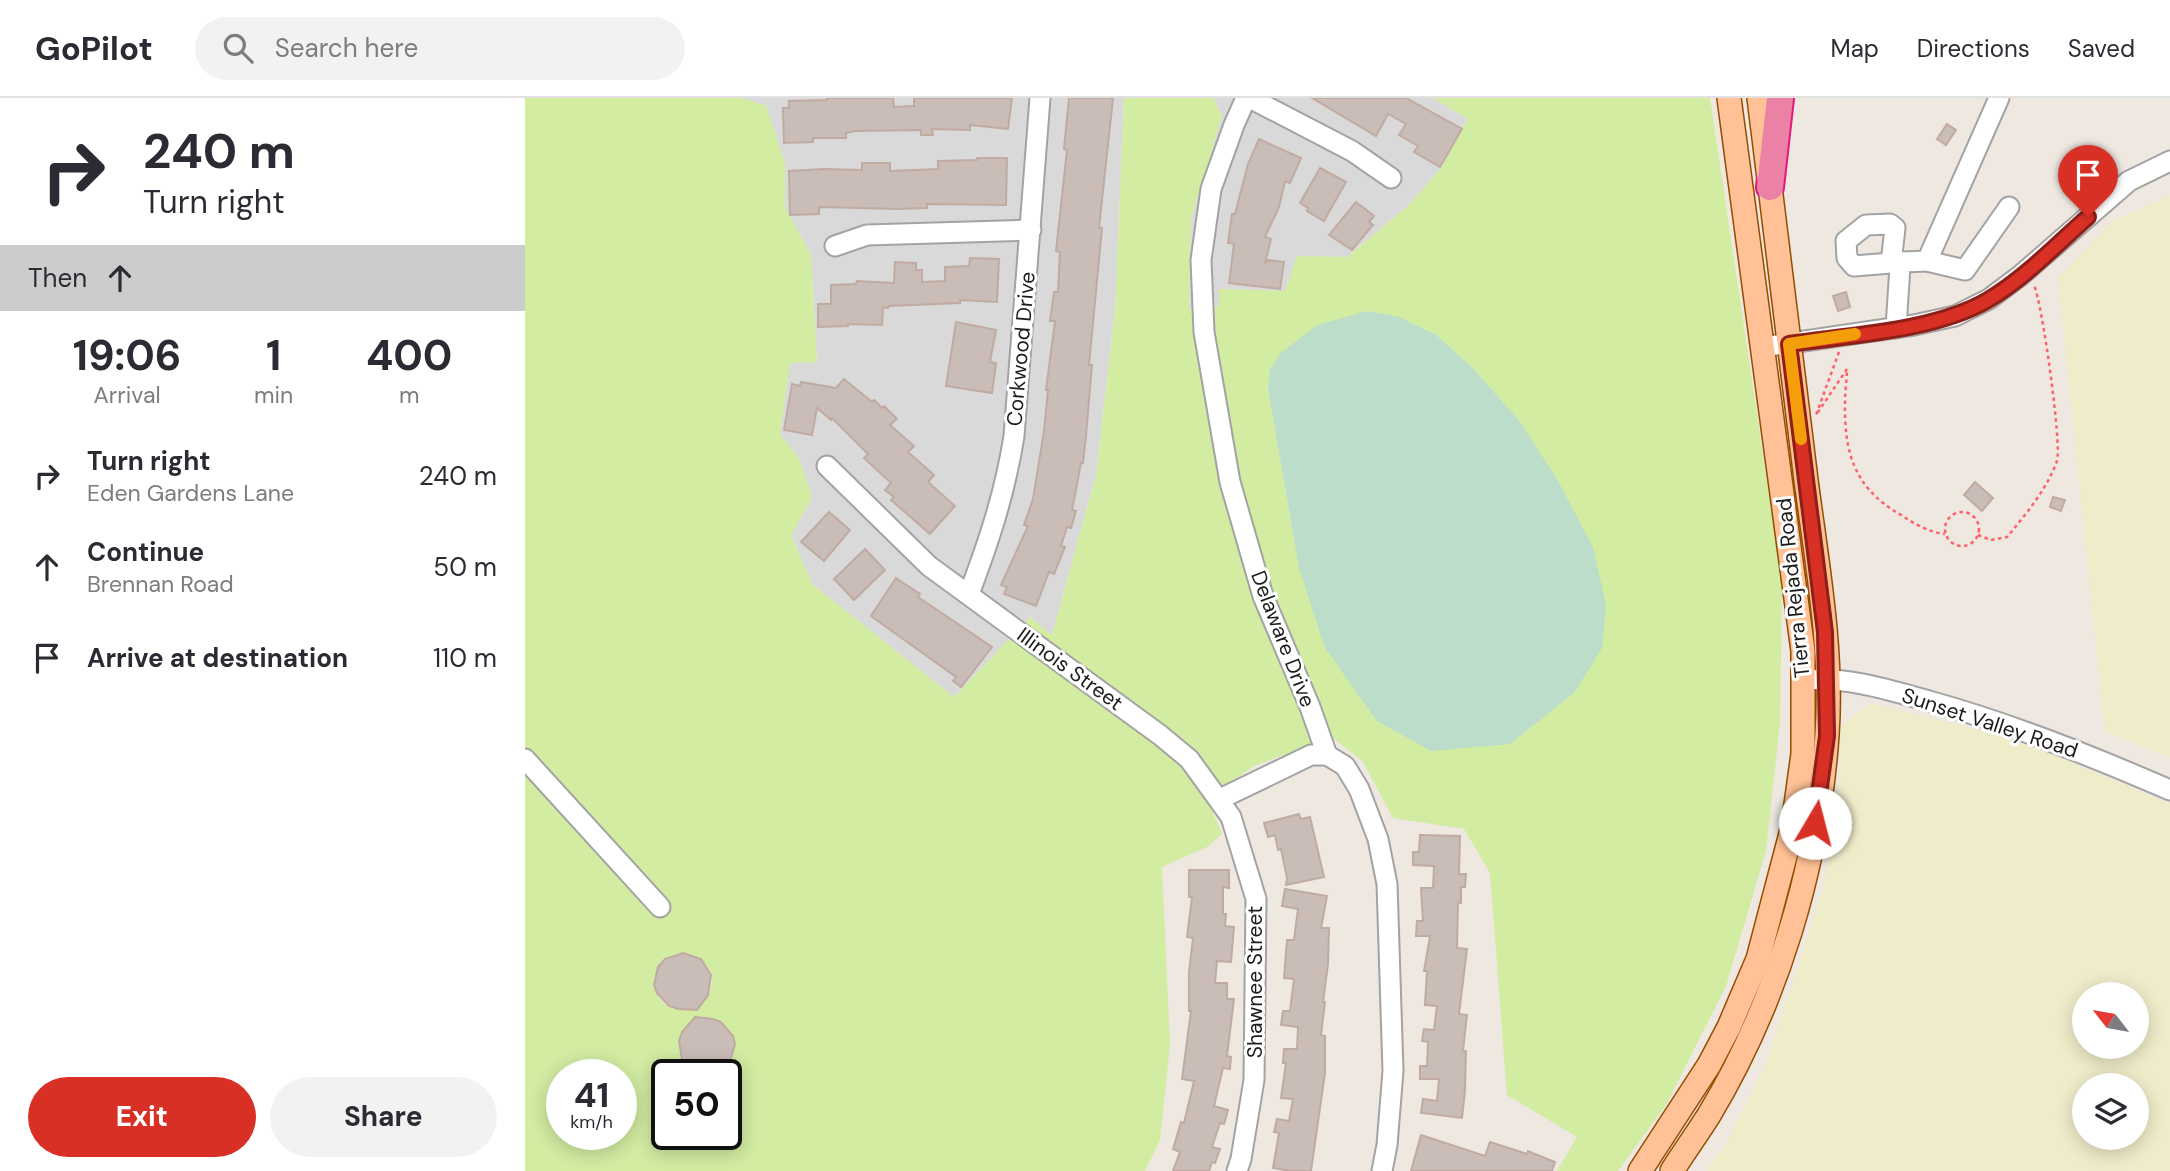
<!DOCTYPE html>
<style>
:root{--surface:#fff;--page:#f2f2f3;--text:#2b2b33;--muted:#7c7c81;--line:#e1e1e2;--accent:#d93025}
body{margin:0;font-family:"DM Sans",sans-serif;background:var(--page);color:var(--text);height:100vh;display:flex;flex-direction:column;font-size:26px;white-space:nowrap}
*{box-sizing:border-box;margin:0}
p{font-size:23px;color:var(--muted)}
.icon{flex:none;width:38px;height:38px;fill:none;stroke:currentColor;stroke-width:2;stroke-linecap:round;stroke-linejoin:round}
.map{position:relative;flex:1;overflow:hidden}
.details{display:flex;flex-direction:column;background:var(--surface);width:525px}
.details>*{flex:none}
.hud{background:#fff;color:var(--text);overflow:hidden}
.needle{width:46px;rotate:301deg}
.fabs{position:absolute;left:1547px;top:884px;display:grid;gap:14px}
.fabs a{display:grid;place-items:center;width:77px;height:77px;border-radius:50%;background:var(--surface);box-shadow:0 4px 18px #0003;font-size:35px}
.speed{position:absolute;left:21px;top:961px;display:flex;gap:14px;font-size:35px;font-weight:700;text-align:center}
.speed>*{display:grid;place-content:center;width:91px;height:91px;border-radius:50%;background:var(--surface);box-shadow:0 4px 18px #0003;line-height:1}
.speed small{font-size:18px;font-weight:400}
.speed .limit{border:4px solid #111;border-radius:10px;background:#fff;color:#111}
.pin{position:absolute;display:grid;place-items:center;width:60px;height:60px;color:#fff;margin:-72px -30px;border-radius:50% 50% 50% 0;rotate:-45deg;box-shadow:0 0 7px #0007}
.pin .icon{rotate:45deg}
.me{position:absolute;width:77px;margin:-38px;rotate:8deg;stroke-linejoin:round;filter:drop-shadow(0 0 5px #0008)}
.turn{display:flex;align-items:center;gap:24px;height:147px;padding:0 28px;font-size:32px}
.turn .icon{width:91px;height:91px;stroke-width:2.5}
.turn b{display:block;font-size:49px;line-height:60px}
.then{display:flex;align-items:center;height:66px;padding:0 28px;background:#0003;gap:14px;font-size:26px}
.eta{display:flex;justify-content:space-evenly;align-items:center;height:119px;text-align:center}
.eta b{font-size:42px;font-weight:700;line-height:49px}
.action{display:flex;gap:14px;margin-top:auto;padding:14px 28px}
.action a{flex:1;height:80px;border-radius:42px;background:var(--accent);color:#fff;font-size:28px;font-weight:700;line-height:80px;text-align:center}
.action a+a{background:var(--page);color:var(--text)}
ul{padding:0;list-style:none}
li{display:flex;align-items:center;gap:21px;height:91px;padding:0 28px}
li div{flex:1}
li b{display:block;font-size:26px}
li em{font-style:normal}
header{display:flex;align-items:center;gap:42px;box-sizing:border-box;height:98px;padding:0 35px;background:var(--surface);border-bottom:2px solid var(--line)}
header strong{font-size:33px}
nav{display:flex;gap:38px;margin-inline-start:auto;font-size:24px}
.search{width:490px;height:63px;background:var(--page);display:flex;align-items:center;gap:18px;box-sizing:border-box;padding:0 24px;border-radius:38px;color:var(--muted);font-size:26px}
main{display:flex;flex:1;min-height:0}
.map>svg:first-child{display:block}
</style>
<header>
<strong>GoPilot</strong>
<div class="search"><svg class="icon" aria-label="search" viewBox="0 0 24 24"><circle cx="10" cy="10" r="6"/><path d="M15 15l6 6"/></svg>Search here</div>
<nav><a>Map</a><a>Directions</a><a>Saved</a></nav>
</header>
<main>
<section class="details">
<div class="hud">
<div class="turn"><svg class="icon" aria-label="right" viewBox="0 0 24 24"><path d="M7 20v-9h11M14 6l5 5-5 5"/></svg><div><b>240 m</b>Turn right</div></div>
<div class="then">Then<svg class="icon" aria-label="ahead" viewBox="0 0 24 24"><path d="M12 20V5M6 11l6-6 6 6"/></svg></div>
</div>
<div class="eta">
<div><b>19:06</b><p>Arrival</p></div>
<div><b>1</b><p>min</p></div>
<div><b>400</b><p>m</p></div>
</div>
<ul>
<li><svg class="icon" aria-label="right" viewBox="0 0 24 24"><path d="M7 20v-9h11M14 6l5 5-5 5"/></svg><div><b>Turn right</b><p>Eden Gardens Lane</p></div><em>240 m</em></li>
<li><svg class="icon" aria-label="ahead" viewBox="0 0 24 24"><path d="M12 20V5M6 11l6-6 6 6"/></svg><div><b>Continue</b><p>Brennan Road</p></div><em>50 m</em></li>
<li><svg class="icon" aria-label="arrive" viewBox="0 0 24 24"><path d="M6 21V4h12l-3 4 3 4H6"/></svg><div><b>Arrive at destination</b></div><em>110 m</em></li>
</ul>
<div class="action"><a>Exit</a><a>Share</a></div>
</section>
<div class="map">
<svg width="1645" height="1073" viewBox="0 0 1645 1073">
<rect width="100%" height="100%" fill="#eee8e1"/>
<g fill="#dad9d9">
<polygon points="217,0 599,0 590,212 571,377 527,537 505,519 429,599 287,486 266,436 287,400 274,360 254,336 265,265 292,263 286,156 260,110 260,65"/>
<polygon points="688,0 908,0 943,21 916,70 883,108 822,159 772,158 760,193 694,191 694,208 664,212 666,121 697,18"/>
</g>
<g fill="#efecca" fill-rule="evenodd">
<polygon points="1645,97 1645,660 1580,634 1533,180 1588,123"/>
<path d="M1345 605 1490 641 1645 706V1073H1181L1200 1047 1240 968 1297 794 1310 726 1316 663 1315 629ZM1559 896H1612V948H1559ZM1559 987H1612V1040H1559Z"/>
</g>
<path fill="#d2eca2" fill-rule="evenodd" d="M0 0H217L241 8 260 65V110L286 156 292 264 265 265 255 336 274 360 287 400 266 437 287 486 429 599 505 519 527 537 571 377 590 212 599 0H688L697 18 666 121 664 212 694 208V191L760 193 772 158 822 159 883 108 916 70 943 21 908 0H1185L1257 484 1255 625 1241 753 1201 888 1141 1007 1093 1073H1032L1052 1039 982 997 965 775 939 731 868 720 838 664 807 639 729 668 682 701 697 736 682 749 637 769 645 947 635 1042 620 1073H0ZM911 237 948 270 995 324 774 470 743 291 745 271ZM158 855C176 857 192 872 185 892 182 901 175 908 166 910 128 922 112 863 158 855ZM179 920C227 923 212 986 174 975 167 973 161 968 157 962 148 945 163 924 179 920ZM37 976H96V1036H37ZM142 976H201V1036H142Z"/>
<polygon fill="#bcddc9" points="843,213 874,219 911,237 948,270 995,324 1032,381 1068,449 1081,507 1077,550 1049,595 985,646 906,653 852,623 800,550 774,470 743,291 745,271 756,255 792,227"/>
<g fill="#cabcb7" stroke="#c0aba2" stroke-width="2">
<polygon points="302,0 368,0 369,9 389,8 389,0 487,0 483,31 445,27 445,32 407,31 408,37 396,37 396,32 330,33 321,35 321,40 288,40 288,44 259,45 258,10 264,10 264,3 302,2"/>
<polygon points="544,0 588,0 574,130 577,130 564,267 567,267 561,338 558,365 556,365 547,412 551,413 546,430 542,429 536,448 540,449 529,476 524,474 511,508 479,496 482,489 476,487 503,428 499,427 508,401 519,333 523,292 521,292 530,223 525,223 529,194 533,194 535,154 531,153 542,52 539,51"/>
<polygon points="787,0 881,0 937,31 915,69 889,54 893,48 874,37 881,26 863,16 851,38"/>
<polygon points="1422,26 1431,32 1421,47 1412,41"/>
<polygon points="734,41 776,60 765,85 760,83 754,109 740,139 746,141 740,165 743,162 759,164 755,191 704,185 709,146 703,145 707,116 710,116 723,66"/>
<polygon points="452,60 482,60 481,107 402,106 402,110 373,111 294,109 294,116 265,117 264,73 299,71 337,72 337,65 365,65 365,73 413,71 413,63 452,62"/>
<polygon points="795,70 821,84 799,123 782,113 783,110 775,105"/>
<polygon points="831,104 849,118 844,124 848,127 827,152 804,137"/>
<polygon points="445,160 474,161 472,204 435,202 435,205 364,208 363,210 358,209 357,227 323,226 323,228 293,229 293,206 306,206 306,187 331,186 332,183 369,185 370,164 391,165 391,172 397,172 397,184 420,183 420,169 444,168"/>
<polygon points="1321,194 1325,209 1313,213 1308,198"/>
<polygon points="431,224 471,232 465,264 471,265 467,295 421,288"/>
<polygon points="319,281 347,304 349,302 357,310 359,308 372,321 365,327 389,348 383,354 409,377 403,384 430,408 405,436 366,402 369,399 360,392 366,385 339,360 343,356 307,320 306,322 292,310 287,337 259,332 267,286 275,288 276,284 311,290"/>
<polygon points="1450,384 1468,400 1457,413 1439,397"/>
<polygon points="1528,399 1540,402 1536,413 1525,409"/>
<polygon points="304,414 325,432 299,463 276,444"/>
<polygon points="340,451 360,472 329,502 309,481"/>
<polygon points="371,480 395,496 393,499 467,549 436,589 428,583 431,579 346,518"/>
<polygon points="774,716 776,721 785,719 799,779 761,787 762,780 756,751 753,752 750,737 743,739 739,725"/>
<polygon points="895,737 935,738 934,776 941,776 940,789 936,789 936,805 933,804 932,850 942,851 934,916 942,917 938,953 941,953 940,992 937,1020 896,1015 898,1001 912,1003 914,981 895,981 895,968 902,968 903,944 897,943 899,931 909,932 912,908 900,907 902,873 899,873 905,838 891,838 892,823 898,823 896,790 908,790 909,768 888,767 888,754 894,754"/>
<polygon points="664,772 704,772 704,790 698,789 698,816 701,816 700,828 709,829 706,864 692,863 690,885 702,885 702,901 709,901 702,958 706,959 705,971 698,970 689,1008 703,1012 699,1026 695,1025 687,1049 695,1051 690,1065 687,1064 684,1073 648,1073 655,1054 648,1051 656,1024 659,1025 669,983 657,981 666,913 664,913 664,874 668,840 662,839 667,799 664,799"/>
<polygon points="760,791 802,798 796,830 804,830 803,866 798,904 800,904 796,937 800,938 800,975 786,1073 766,1073 748,1070 754,1035 749,1034 752,1021 764,1023 768,1001 756,1000 761,965 758,965 759,951 772,951 773,929 756,927 758,913 765,913 769,881 759,880 762,842 769,842 773,811 757,808"/>
<polygon points="158,855 176,861 186,877 183,897 172,912 153,911 144,908 132,895 129,887 133,869 140,861"/>
<polygon points="170,919 188,921 196,924 208,938 210,946 205,963 190,975 171,974 157,962 154,943 157,934"/>
<polygon points="896,1037 960,1058 965,1044 1002,1056 1003,1053 1030,1064 1027,1073 886,1073"/>
</g>
<g fill="none" stroke-linecap="round" stroke-linejoin="round">
<g stroke="#a3a3a3" stroke-width="23">
<g id="minor">
<polyline points="721,0 709,27 686,91 676,162 679,234 705,384 738,498 785,609 802,657 820,668 834,691 853,741 862,786 868,973 862,1047 857,1073"/>
<polyline points="725,0 827,53 866,80"/>
<polyline points="310,148 342,137 506,132"/>
<polyline points="1402,163 1440,172 1484,109"/>
<polyline points="1366,165 1370,130 1365,126 1341,127 1321,143 1322,160 1329,168 1378,164"/>
<polyline points="1371,230 1375,168 1378,164 1402,163 1474,0"/>
<polyline points="1238,249 1389,227 1430,218 1464,201 1496,177 1604,83 1645,63"/>
<polyline points="302,368 404,468 635,637 664,661 706,719 731,801 729,982 716,1061 712,1073"/>
<path d="M444 496C464 443 480 395 489 338L515 0"/>
<path d="M1278 582C1324 579 1361 591 1404 603 1487 626 1566 658 1645 692"/>
<polyline points="0,661 135,809"/>
<polyline points="695,701 786,657 802,657"/>
</g>
</g>
<g stroke="#944c00" stroke-width="26">
<g id="major">
<polyline points="1115,1073 1184,967 1204,929 1233,861 1268,728 1278,656 1278,553 1204,0"/>
<path d="M1147 1073C1159 1054 1172 1036 1184 1017 1252 904 1293 768 1302 637 1308 552 1292 466 1281 382 1265 254 1250 127 1234 0"/>
</g>
</g>
<g stroke="#e1197c" stroke-width="30">
<polyline id="highway" points="1245,89 1255,0"/>
</g>
<g stroke="#ff6169" stroke-width="2.5" stroke-dasharray="3.5 3.5" stroke-linecap="butt">
<path d="M1314 254 1291 317 1322 271C1322 282 1320 293 1320 303 1319 355 1329 390 1376 417 1390 426 1403 434 1420 436"/>
<circle cx="1437" cy="431" r="17"/>
<path d="M1453 437 1466 442 1482 439C1501 416 1522 391 1532 363 1537 346 1517 204 1509 187"/>
</g>
<use href="#minor" stroke="#fff" stroke-width="19"/>
<use href="#major" stroke="#ffc195" stroke-width="23"/>
<use href="#highway" stroke="#eb82a6" stroke-width="26"/>
</g>
<g fill="none" stroke-linecap="round" stroke-linejoin="round">
<g stroke="#8d1f18" stroke-width="18">
<path id="route" d="M1290 725 1302 638 1300 534 1264 246C1326 237 1410 233 1463 202 1500 180 1531 147 1563 119"/>
</g>
<use href="#route" stroke="#d93025" stroke-width="12"/>
<polyline stroke="#f59e0b" stroke-width="12" points="1276,341 1264,246 1330,236"/>
</g>
<g text-anchor="middle" stroke-width="6" stroke-linejoin="round" paint-order="stroke">
<g font-size="21" fill="#1c1c1c" stroke="#fff">
<text transform="translate(496 251) rotate(-85)" y="7">Corkwood Drive</text>
<text transform="translate(1268 490) rotate(-96)" y="7">Tierra Rejada Road</text>
<text transform="translate(758 541) rotate(69)" y="7">Delaware Drive</text>
<text transform="translate(545 571) rotate(36)" y="7">Illinois Street</text>
<text transform="translate(1465 625) rotate(18)" y="7">Sunset Valley Road</text>
<text transform="translate(730 884) rotate(-90)" y="7">Shawnee Street</text>
</g>
</g>
</svg>
<div class="fabs">
<a><svg class="needle" viewBox="-14 -14 28 28"><path d="M0-13l5 13h-10z" fill="#e53935"/><path d="M0 13l5-13h-10z" fill="#7c7c81"/></svg></a>
<a><svg class="icon" aria-label="layers" viewBox="0 0 24 24"><path d="M12 4l9 5-9 5-9-5zM3 14l9 5 9-5"/></svg></a>
</div>
<div class="speed"><div>41<small>km/h</small></div><div class="limit">50</div></div>
<div class="pin" style="left:1563px;top:119px;background:#d93025"><svg class="icon" aria-label="arrive" viewBox="0 0 24 24"><path d="M6 21V4h12l-3 4 3 4H6"/></svg></div>
<svg class="me" style="left:1290px;top:725px" viewBox="-20 -20 40 40"><circle r="19" fill="#fff"/><path d="M0-13L10 11 0 6-10 11z" fill="#d93025"/></svg>
</div>
</main>
